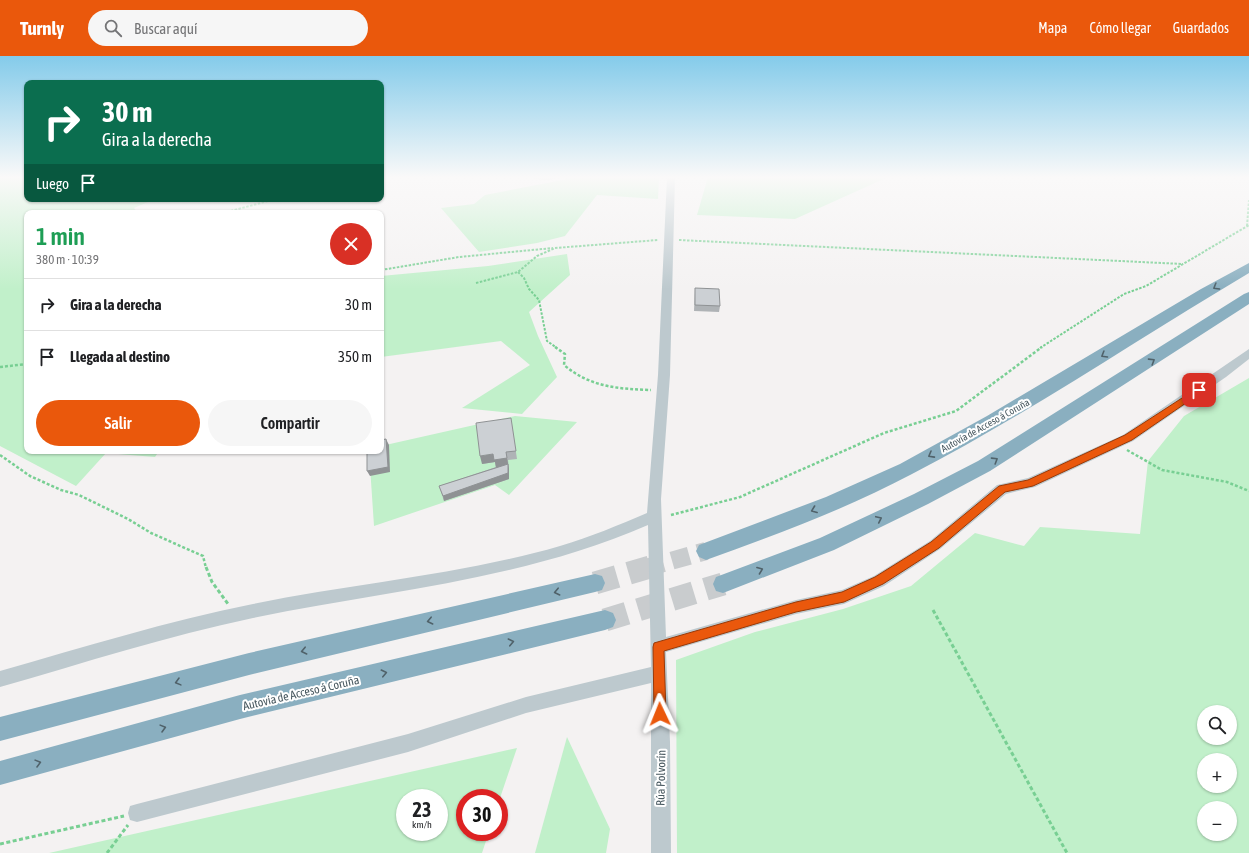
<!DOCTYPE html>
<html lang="es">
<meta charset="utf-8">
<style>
:root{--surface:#fff;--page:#f6f6f6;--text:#202124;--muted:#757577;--line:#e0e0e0;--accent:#ea580c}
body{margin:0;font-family:"Asap Condensed",sans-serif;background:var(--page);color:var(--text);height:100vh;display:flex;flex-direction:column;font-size:15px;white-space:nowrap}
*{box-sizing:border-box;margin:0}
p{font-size:13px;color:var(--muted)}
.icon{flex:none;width:22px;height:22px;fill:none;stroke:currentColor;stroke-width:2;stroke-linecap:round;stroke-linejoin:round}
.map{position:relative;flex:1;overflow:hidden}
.sheet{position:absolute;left:24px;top:154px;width:360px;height:244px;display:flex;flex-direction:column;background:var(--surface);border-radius:8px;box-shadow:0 1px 3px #0004}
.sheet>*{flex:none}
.top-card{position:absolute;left:24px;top:24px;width:360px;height:122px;border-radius:8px;box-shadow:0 1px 3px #0004;background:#0b6e4f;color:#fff;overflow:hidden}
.buttons{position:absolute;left:1197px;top:649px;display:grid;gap:8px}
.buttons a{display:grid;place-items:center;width:40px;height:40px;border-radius:50%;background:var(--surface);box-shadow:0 1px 3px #0004;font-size:20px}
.speed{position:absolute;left:396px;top:733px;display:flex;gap:8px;font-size:20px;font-weight:700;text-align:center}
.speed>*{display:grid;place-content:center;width:52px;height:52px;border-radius:50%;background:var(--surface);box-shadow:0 1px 3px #0004;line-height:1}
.speed small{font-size:10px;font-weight:400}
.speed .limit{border:6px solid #d22;background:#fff;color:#111}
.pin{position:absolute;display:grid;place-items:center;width:34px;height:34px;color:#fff;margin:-17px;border-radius:8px;box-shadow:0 2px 6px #0006}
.me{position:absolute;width:44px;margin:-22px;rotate:358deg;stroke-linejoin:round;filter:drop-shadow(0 0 3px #0008)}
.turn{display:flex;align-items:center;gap:14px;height:84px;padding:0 12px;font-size:18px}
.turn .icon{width:52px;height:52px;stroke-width:2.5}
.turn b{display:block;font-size:28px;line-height:34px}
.then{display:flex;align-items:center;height:38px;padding:0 12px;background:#0003;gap:8px;font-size:15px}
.round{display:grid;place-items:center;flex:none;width:42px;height:42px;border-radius:21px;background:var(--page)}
.head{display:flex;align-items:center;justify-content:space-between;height:68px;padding:0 12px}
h1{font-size:24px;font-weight:600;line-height:30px;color:#1e9e55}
.button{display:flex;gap:8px;margin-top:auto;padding:8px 12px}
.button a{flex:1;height:46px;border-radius:24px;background:var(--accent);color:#fff;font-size:16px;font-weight:600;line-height:46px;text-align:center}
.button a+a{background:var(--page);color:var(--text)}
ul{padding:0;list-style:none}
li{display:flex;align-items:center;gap:12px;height:52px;padding:0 12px;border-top:1px solid var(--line)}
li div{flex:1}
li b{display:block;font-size:15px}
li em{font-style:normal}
header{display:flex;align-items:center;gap:24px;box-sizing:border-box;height:56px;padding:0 20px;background:var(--accent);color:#fff}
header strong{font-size:19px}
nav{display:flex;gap:22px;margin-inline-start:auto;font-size:14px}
.search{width:280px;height:36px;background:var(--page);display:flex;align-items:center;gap:10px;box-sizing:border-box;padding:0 14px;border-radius:22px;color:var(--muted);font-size:15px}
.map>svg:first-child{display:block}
</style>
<header>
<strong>Turnly</strong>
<div class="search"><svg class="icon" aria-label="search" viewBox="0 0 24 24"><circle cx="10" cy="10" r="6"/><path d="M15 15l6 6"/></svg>Buscar aquí</div>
<nav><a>Mapa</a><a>Cómo llegar</a><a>Guardados</a></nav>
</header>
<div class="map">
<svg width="1249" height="797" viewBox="0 0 1249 797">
<rect width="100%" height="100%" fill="#f4f2f2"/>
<g fill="#c1f0ca" fill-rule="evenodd">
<polygon points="0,121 27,121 27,143 155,143 134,152 138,157 27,157 27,395 159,395 155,401 106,397 76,430 0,390"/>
<polygon points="578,121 659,121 658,143 597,139 565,180 537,187 479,196 441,152 474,148 485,139"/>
<polygon points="708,121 888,121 795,163 697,159"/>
<polygon points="567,198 570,219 529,256 538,280 557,321 522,358 462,352 530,309 501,285 381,301 381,220 488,210"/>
<path d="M1249 322V797H677L676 604 755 576 843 553 911 530 975 477 1024 490 1040 471 1140 478 1148 405 1184 360ZM1204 656H1230V682H1204ZM1204 704H1230V730H1204ZM1204 752H1230V778H1204Z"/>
<polygon points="515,360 577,366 509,439 495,429 374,470 369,395 381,395 381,390"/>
<polygon points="567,681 610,773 606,797 535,797"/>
<path d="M517 692 499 745V742H465V776H489L482 797H49ZM405 742H439V776H405Z"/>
</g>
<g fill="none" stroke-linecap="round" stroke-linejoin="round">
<polyline stroke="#c9ccce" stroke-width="18" stroke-dasharray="18 9" stroke-linecap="butt" points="646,512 706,495"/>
<g stroke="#c9ccce" stroke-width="23" stroke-dasharray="23 12" stroke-linecap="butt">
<polyline points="595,527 650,511"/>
<polyline points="605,564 723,528"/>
</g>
<g stroke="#78cf93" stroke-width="2" stroke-dasharray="2.5 1.5" stroke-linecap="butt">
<polyline points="223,157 276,143"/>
<polyline points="1247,170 1249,144"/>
<polyline points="679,184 1183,208"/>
<polyline points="381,214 459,201 553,192"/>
<polyline points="518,216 524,222 529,233 539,244 547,285 557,292"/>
<polyline points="476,227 518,216 537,200 555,192 658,184"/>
<polyline points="1040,292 1124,238 1146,230 1249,169"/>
</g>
<g stroke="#78cf93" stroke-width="2.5" stroke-dasharray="3 2" stroke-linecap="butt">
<path d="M555 291 565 298 564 309C590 331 618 333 651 334"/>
<polyline points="0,311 27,308"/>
<polyline points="1127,394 1162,414 1227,426 1249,435"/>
<polyline points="0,399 30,420 61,434 79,439 128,463 151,477 203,500 206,512"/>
<polyline points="671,459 740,441 884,377 956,355 1042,291"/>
</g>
<g stroke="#78cf93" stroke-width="3" stroke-dasharray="4 2.5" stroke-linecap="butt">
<polyline points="206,511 212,526 228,548"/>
<polyline points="933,554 1067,797"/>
<polyline points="0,788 124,760"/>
<polyline points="107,797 128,769"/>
</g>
<g fill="#bdc9ce" fill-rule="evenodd">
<path d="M534 121H557C552 125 539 125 534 121Z"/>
<path d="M667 121H675L670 319 661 443 666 581 796 544 842 534 874 520 930 485 997 429 1028 422 1123 379 1249 293V303L1226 321 1133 385 1035 431 1006 438 940 493 884 530 844 548 796 558 666 596 670 686 671 797H651V627L526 657 408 696 137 766 130 764 128 757 130 750 137 748 408 678 526 641 651 611 648 469C519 525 388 534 253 562 167 580 84 607 0 631V615C84 591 168 565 253 548 355 527 460 519 560 490 590 481 619 469 647 457L658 319Z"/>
</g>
<g fill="#8aafc0" fill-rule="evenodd">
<path d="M1249 207V217C1136 284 1028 358 912 418 846 453 776 479 706 504L699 501 696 495 699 489 826 441 900 408 987 360 1201 233Z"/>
<polygon points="1249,236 1249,248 990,415 928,448 834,494 723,537 716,535 713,528 716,521 820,482 914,438 978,405 1244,238"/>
<polygon points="595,518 602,520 605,527 602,534 595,536 249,619 0,685 0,661 249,597"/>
<polygon points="605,554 613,557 616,564 613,571 605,574 240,663 0,729 0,705 240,639"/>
</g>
</g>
<g fill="#afb3b6">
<polygon points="695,232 720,250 719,256 694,255"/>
<polygon points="512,370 517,403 508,404 509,413 509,423 444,445 439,430 496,411 495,406 482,408"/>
</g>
<g fill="#8f9294">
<polygon points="386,383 389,389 390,416 370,420 367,415"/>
<polygon points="506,396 509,413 509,423 444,445 443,440 496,412 495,406 482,408 480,400"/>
</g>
<g fill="#ccd0d4" stroke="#8f9294">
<polygon points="695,232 719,233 720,250 695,249"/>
<polygon points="511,362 516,395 506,396 507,402 494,404 493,398 480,400 476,367"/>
<polygon points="386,383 388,411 367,415 367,395 381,395 381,384"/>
<polygon points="508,408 508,417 443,440 439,430"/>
</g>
<defs><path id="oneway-chevron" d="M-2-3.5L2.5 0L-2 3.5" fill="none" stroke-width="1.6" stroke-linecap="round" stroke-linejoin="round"/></defs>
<g stroke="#50626a">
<use href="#oneway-chevron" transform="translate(1216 231) rotate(149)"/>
<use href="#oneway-chevron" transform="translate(1104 299) rotate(149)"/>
<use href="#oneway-chevron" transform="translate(1152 305) rotate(-32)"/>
<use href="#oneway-chevron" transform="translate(931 399) rotate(151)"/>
<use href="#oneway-chevron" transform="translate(995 404) rotate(-32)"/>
<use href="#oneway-chevron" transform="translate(814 454) rotate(159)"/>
<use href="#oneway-chevron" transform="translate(879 463) rotate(-25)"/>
<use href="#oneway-chevron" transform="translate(760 514) rotate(-21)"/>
<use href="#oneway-chevron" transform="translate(557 536) rotate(167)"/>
<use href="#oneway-chevron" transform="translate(430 565) rotate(167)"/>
<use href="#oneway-chevron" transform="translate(511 586) rotate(-13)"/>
<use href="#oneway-chevron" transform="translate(304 595) rotate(167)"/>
<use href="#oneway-chevron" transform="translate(384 617) rotate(-13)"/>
<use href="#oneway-chevron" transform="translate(178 626) rotate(165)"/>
<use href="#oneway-chevron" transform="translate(163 672) rotate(-15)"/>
<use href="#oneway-chevron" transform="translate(38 707) rotate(-15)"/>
</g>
<linearGradient id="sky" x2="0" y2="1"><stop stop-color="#84cbea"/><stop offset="0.52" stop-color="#faf9f9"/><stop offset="1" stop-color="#faf9f9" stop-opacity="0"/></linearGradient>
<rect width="1249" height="233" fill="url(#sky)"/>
<polygon fill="#ea580c" stroke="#983908" points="1199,331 1202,332 1202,336 1132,384 1033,430 1005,436 939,492 883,528 844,546 796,556 664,595 666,658 665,663 660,664 656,663 654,658 653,591 654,587 796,546 842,536 875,521 931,486 999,430 1028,424 1125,379"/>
<g text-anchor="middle" stroke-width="4" stroke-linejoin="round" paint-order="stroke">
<g font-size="10" fill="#495960" stroke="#fff">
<text transform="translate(985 369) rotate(-29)" y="4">Autovía de Acceso á Coruña</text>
</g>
<g font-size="12" fill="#495960" stroke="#fff">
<text transform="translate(301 637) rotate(-13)" y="4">Autovía de Acceso á Coruña</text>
<text transform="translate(661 722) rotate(-89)" y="4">Rúa Polvorín</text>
</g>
</g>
</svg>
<div class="buttons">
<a><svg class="icon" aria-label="search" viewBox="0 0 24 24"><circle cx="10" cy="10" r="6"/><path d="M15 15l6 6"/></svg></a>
<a>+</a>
<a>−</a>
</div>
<div class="speed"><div>23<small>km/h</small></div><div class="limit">30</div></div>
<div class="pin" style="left:1199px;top:334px;background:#d93025"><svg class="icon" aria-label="arrive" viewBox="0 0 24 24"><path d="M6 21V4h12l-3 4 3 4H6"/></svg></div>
<svg class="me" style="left:660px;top:658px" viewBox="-20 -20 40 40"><path d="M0-17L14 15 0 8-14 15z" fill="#ea580c" stroke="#fff" stroke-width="4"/></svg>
<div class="top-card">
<div class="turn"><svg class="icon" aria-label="right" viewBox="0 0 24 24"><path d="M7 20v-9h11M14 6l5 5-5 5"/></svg><div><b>30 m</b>Gira a la derecha</div></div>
<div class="then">Luego<svg class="icon" aria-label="arrive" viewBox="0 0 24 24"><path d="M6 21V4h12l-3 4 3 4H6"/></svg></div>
</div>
<section class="sheet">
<div class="head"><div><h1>1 min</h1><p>380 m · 10:39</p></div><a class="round" style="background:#d93025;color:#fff"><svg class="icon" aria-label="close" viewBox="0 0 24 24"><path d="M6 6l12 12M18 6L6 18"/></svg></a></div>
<ul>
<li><svg class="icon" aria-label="right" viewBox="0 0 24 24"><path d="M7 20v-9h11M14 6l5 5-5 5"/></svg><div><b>Gira a la derecha</b></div><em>30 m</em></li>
<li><svg class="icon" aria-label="arrive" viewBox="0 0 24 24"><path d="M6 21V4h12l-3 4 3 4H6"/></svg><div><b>Llegada al destino</b></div><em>350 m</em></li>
</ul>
<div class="button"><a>Salir</a><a>Compartir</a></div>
</section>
</div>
